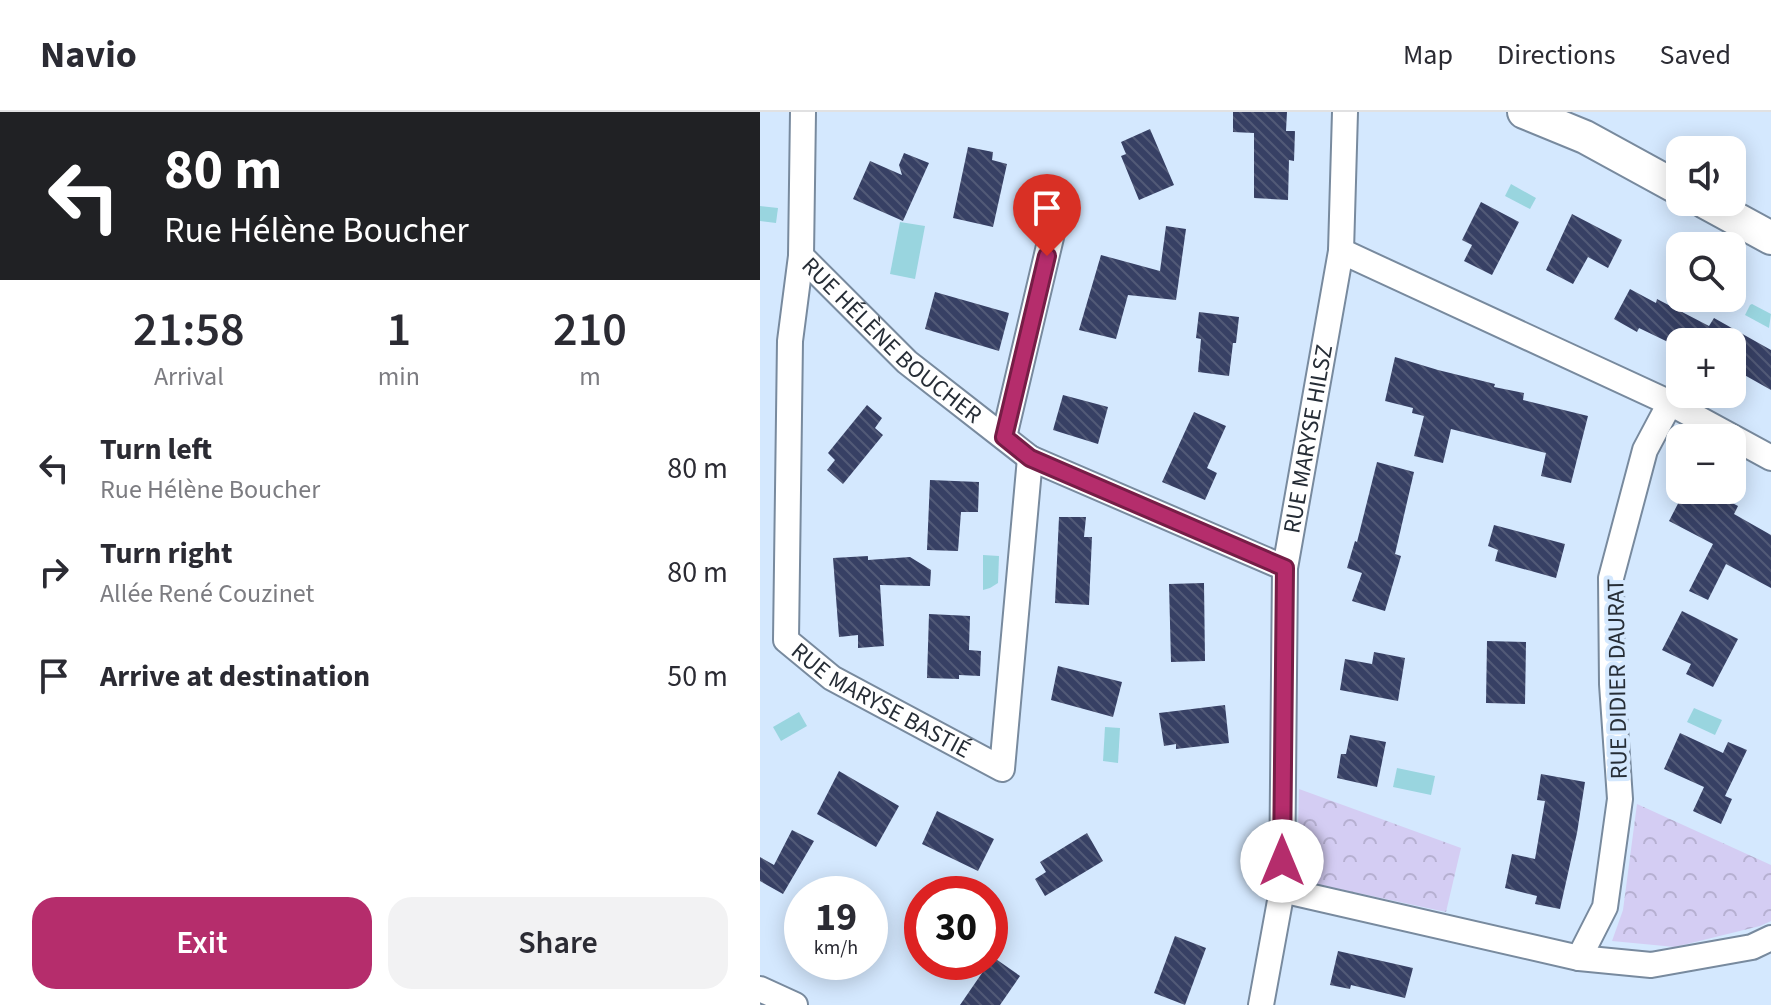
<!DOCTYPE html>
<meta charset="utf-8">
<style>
:root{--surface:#fff;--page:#f2f2f3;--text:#2b2b33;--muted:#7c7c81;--line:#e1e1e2;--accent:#b52d6c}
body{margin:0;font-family:"Source Sans 3",sans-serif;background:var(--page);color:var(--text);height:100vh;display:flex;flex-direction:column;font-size:30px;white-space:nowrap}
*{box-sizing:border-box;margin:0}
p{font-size:26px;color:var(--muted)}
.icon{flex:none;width:44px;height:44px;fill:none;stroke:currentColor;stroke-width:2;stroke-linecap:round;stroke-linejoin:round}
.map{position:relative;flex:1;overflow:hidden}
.details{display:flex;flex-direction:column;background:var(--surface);width:760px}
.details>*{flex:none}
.hud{background:#202124;color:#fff;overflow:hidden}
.tools{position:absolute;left:906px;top:24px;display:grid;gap:16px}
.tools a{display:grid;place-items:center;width:80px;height:80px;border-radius:16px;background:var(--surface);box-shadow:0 4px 20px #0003;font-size:40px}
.speed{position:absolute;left:24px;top:764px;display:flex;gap:16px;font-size:40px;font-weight:700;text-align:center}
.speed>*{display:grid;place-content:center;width:104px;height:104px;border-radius:50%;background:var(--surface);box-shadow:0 4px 20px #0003;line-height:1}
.speed small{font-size:20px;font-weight:400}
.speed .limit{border:12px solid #d22;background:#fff;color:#111}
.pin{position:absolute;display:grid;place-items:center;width:68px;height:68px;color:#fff;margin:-82px -34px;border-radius:50% 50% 50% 0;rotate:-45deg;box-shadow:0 0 8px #0007}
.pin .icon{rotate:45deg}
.me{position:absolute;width:88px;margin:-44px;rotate:0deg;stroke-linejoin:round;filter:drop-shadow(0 0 6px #0008)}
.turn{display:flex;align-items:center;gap:28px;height:168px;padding:0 32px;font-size:36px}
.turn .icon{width:104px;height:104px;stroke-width:2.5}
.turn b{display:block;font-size:56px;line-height:68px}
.eta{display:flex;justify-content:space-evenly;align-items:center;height:136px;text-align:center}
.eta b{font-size:48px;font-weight:600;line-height:56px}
.action{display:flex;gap:16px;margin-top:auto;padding:16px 32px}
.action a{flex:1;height:92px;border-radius:24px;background:var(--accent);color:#fff;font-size:32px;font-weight:600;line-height:92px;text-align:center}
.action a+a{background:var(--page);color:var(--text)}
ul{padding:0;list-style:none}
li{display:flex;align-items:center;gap:24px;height:104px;padding:0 32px}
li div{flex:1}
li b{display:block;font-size:30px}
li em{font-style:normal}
header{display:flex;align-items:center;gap:48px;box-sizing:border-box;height:112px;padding:0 40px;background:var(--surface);border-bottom:2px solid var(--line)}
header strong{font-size:38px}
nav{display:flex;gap:44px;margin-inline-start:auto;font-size:28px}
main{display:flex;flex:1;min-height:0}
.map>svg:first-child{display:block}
</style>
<header>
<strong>Navio</strong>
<nav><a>Map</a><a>Directions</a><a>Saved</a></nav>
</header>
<main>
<section class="details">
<div class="hud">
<div class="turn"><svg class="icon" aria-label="left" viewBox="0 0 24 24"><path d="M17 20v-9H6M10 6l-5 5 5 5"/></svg><div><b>80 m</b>Rue Hélène Boucher</div></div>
</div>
<div class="eta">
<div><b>21:58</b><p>Arrival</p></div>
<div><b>1</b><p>min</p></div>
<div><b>210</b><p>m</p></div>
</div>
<ul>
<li><svg class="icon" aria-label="left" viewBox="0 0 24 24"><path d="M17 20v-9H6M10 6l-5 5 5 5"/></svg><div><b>Turn left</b><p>Rue Hélène Boucher</p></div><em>80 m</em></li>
<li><svg class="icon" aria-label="right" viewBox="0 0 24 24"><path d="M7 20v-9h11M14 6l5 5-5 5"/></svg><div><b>Turn right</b><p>Allée René Couzinet</p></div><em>80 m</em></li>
<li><svg class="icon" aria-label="arrive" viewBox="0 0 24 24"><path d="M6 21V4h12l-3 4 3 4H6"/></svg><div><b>Arrive at destination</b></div><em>50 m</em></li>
</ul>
<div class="action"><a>Exit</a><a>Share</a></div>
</section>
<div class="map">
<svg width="1011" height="893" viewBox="0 0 1011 893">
<defs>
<pattern id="park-crowns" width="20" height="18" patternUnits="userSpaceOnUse" patternTransform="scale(2)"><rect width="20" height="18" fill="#d4cdf3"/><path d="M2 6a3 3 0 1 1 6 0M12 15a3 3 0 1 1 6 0" fill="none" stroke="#b6b0d1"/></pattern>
<pattern id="building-back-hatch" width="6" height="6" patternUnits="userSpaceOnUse" patternTransform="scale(2)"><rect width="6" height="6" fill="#374064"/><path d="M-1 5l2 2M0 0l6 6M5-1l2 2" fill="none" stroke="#525a77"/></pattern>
</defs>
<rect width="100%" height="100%" fill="#d4e8fe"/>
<g fill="url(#park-crowns)">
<polygon points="539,677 701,736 686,800 537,768"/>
<polygon points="877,692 1011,753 1011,809 1000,814 915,835 852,829 863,798"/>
</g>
<g fill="#99d5df">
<polygon points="751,72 776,86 770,97 745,84"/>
<polygon points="0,94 18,96 16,111 0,109"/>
<polygon points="140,110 165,114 155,167 130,162"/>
<polygon points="992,192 1011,202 1009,216 985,203 990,193"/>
<polygon points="223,443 239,444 238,471 230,476 223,478"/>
<polygon points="934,596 962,608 955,623 927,610"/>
<polygon points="39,600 47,614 21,629 13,615"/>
<polygon points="345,615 360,616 358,651 343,649"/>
<polygon points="637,656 675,664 671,683 633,675"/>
<polygon points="191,766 218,781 217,782 187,782 184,780"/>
</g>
<g fill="url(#building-back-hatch)">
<polygon points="473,0 527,0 526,19 535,19 534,49 529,48 528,88 494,86 494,21 473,20"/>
<polygon points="390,17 414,73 379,88 361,44 366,42 361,30"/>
<polygon points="208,35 233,40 232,48 247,52 233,115 193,106"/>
<polygon points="144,41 169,51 143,109 93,87 110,49 142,63 139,53"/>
<polygon points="721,90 759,110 732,163 704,149 712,133 702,128"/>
<polygon points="812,102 862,128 848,156 828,145 813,172 786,158"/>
<polygon points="406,114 426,117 416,188 368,183 356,227 319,218 341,143 400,159"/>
<polygon points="870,177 896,191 897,187 949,214 954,206 1011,238 1011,278 972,256 972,230 908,230 879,216 877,220 854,207"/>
<polygon points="175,180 249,201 239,239 165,217"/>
<polygon points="439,200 479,205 476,231 473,231 469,264 438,260 441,227 436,226"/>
<polygon points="635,245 678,258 735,272 734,275 764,281 763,288 828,304 811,371 781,364 786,341 691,317 683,351 654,344 664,304 652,301 653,296 625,289"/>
<polygon points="303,283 348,295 338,332 293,318"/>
<polygon points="107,293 122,306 115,316 123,323 83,372 67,358 75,348 68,341"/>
<polygon points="434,300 466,314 447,356 457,361 445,388 402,370"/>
<polygon points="617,350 654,360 635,442 641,444 625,499 592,489 602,461 587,456 595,429 597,430"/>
<polygon points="170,368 219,370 218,400 201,400 198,439 167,438"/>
<polygon points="925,378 948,378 978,394 974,402 1011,423 1011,476 966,452 948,488 929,479 953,432 909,409"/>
<polygon points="299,405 326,405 324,425 332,425 329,493 295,491"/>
<polygon points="734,413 805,432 796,466 735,449 738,438 728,434"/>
<polygon points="108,444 108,448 150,445 171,458 170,474 120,473 124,534 98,536 98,523 79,525 73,446"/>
<polygon points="444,471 445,549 411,550 409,472"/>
<polygon points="922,499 978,527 953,575 926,562 931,552 902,538"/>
<polygon points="169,502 210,504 209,538 221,539 220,564 199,563 199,567 167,566"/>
<polygon points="727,529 766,530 765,592 726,591"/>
<polygon points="614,540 645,546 638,589 580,578 585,547 612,552"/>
<polygon points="298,554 362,570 353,605 291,588"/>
<polygon points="465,593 469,631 416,637 416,632 404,634 399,601"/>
<polygon points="920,621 963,641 968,630 987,638 965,684 972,687 961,712 933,699 944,675 904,657"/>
<polygon points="590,623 626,630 617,675 577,666 581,642 586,642"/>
<polygon points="79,659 139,694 116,735 57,702"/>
<polygon points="781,662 825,670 817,721 800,797 775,792 777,784 745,776 752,742 775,747 785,689 777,688"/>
<polygon points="177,699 234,727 218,759 162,732"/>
<polygon points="32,718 54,729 23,782 0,769 0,745 14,753"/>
<polygon points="327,721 343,749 285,784 275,767 286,760 280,750"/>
<polygon points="415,824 446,836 425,893 394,881"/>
<polygon points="578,839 653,856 645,886 591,873 590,877 570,873"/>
<polygon points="233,845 260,864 240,893 200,893"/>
</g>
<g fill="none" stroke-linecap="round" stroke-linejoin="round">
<g stroke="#788a9e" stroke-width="28">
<g id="minor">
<path id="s1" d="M43 0 41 144 147 250 270 346 525 456"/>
<polyline points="581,139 910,291 1011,346"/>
<path id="s2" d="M41 144 30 229 26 528 72 566 242 657 270 346"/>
<polyline points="244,325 301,83"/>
<polyline points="522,778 819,846 891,853 992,835 1011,826"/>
<polyline points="819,846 845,795 860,687 852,572 851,466 885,338 910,291"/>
<polyline points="0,877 35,893"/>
<path id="s3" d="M501 893 522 778 525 456 581 139 585 0"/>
</g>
</g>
<g stroke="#788a9e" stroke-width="36">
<g id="secondary">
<polyline points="764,0 825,25 920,77"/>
<polyline points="945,90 1011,126"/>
</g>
</g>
<use href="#minor" stroke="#fff" stroke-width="24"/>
<use href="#secondary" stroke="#fff" stroke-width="32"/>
</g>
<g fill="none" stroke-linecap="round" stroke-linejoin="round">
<g stroke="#761d46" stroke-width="20">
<polyline id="route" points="287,144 244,325 270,346 525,456 522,749"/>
</g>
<use href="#route" stroke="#b52d6c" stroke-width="14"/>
</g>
<g text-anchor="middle" stroke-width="8" stroke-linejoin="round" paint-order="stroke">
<g font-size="24" fill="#262d36" stroke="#d4e8fe">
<text dy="8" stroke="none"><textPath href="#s1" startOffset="268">RUE HÉLÈNE BOUCHER</textPath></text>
<text dy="8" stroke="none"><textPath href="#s3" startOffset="570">RUE MARYSE HILSZ</textPath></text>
<text transform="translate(857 567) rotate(-91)" y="8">RUE DIDIER DAURAT</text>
<text dy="8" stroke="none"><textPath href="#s2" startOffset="498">RUE MARYSE BASTIÉ</textPath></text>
</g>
</g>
</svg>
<div class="tools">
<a><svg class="icon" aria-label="sound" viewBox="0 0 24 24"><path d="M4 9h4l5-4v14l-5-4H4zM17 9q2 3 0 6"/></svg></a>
<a><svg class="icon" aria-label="search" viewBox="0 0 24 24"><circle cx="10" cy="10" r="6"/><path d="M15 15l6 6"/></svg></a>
<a>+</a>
<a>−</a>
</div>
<div class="speed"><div>19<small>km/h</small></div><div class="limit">30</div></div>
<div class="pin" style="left:287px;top:144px;background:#d93025"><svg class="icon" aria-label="arrive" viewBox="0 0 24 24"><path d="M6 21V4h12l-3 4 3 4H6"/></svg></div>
<svg class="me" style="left:522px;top:749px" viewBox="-20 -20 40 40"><circle r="19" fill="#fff"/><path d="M0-13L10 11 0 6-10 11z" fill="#b52d6c"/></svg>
</div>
</main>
